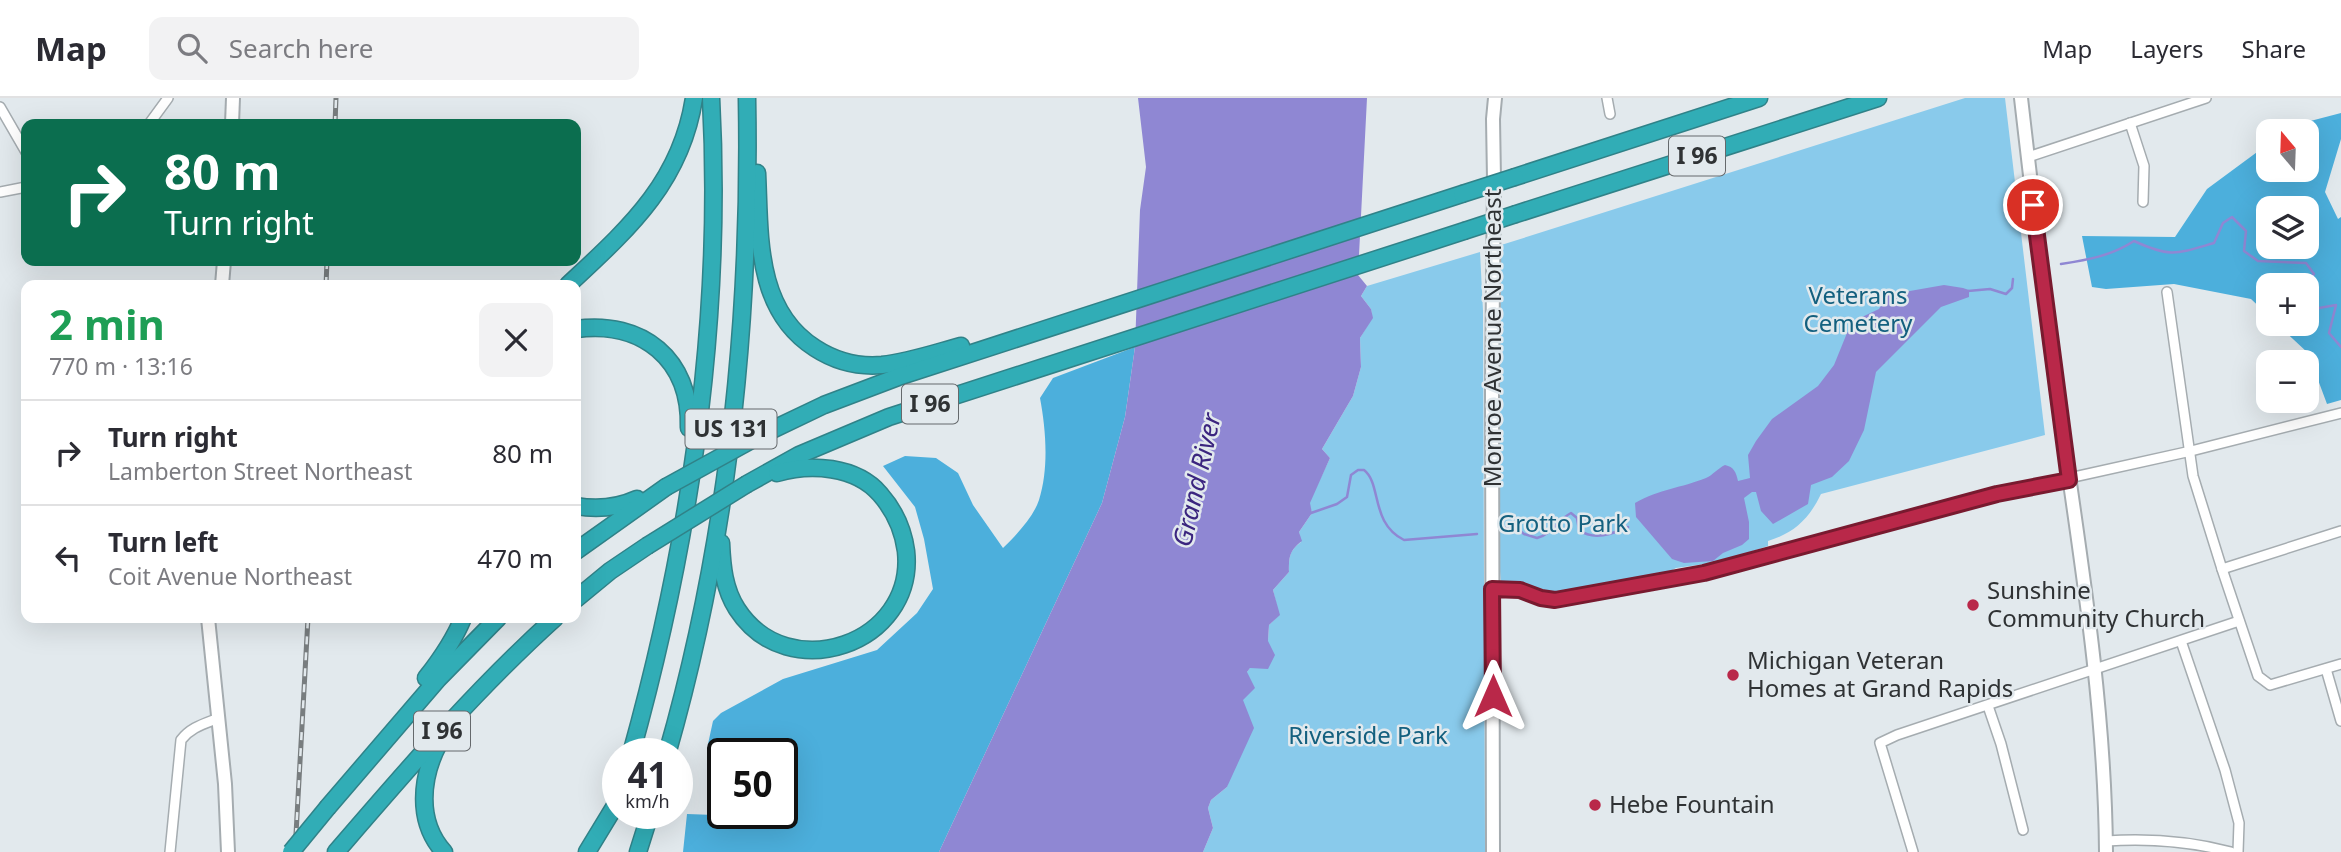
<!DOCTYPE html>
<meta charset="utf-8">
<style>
:root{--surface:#fff;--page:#f2f2f3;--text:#2b2b33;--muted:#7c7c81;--line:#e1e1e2}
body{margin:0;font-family:"Noto Sans",sans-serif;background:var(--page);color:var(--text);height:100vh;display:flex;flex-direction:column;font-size:26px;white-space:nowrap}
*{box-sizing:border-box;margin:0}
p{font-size:23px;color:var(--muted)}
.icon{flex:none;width:38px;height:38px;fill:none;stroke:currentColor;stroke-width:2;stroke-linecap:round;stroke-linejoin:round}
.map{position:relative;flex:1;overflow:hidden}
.panel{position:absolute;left:21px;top:182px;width:560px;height:343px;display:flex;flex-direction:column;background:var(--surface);border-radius:14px;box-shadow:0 7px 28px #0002}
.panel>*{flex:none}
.banner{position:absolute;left:21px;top:21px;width:560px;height:147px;border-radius:14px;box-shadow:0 7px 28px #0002;background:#0b6e4f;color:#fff;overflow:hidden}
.needle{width:46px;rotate:341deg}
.fabs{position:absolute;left:2256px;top:21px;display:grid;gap:14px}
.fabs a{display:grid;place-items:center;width:63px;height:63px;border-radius:14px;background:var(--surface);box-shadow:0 7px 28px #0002;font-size:35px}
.speed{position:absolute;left:602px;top:640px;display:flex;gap:14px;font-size:35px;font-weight:700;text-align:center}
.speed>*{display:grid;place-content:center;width:91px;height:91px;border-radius:50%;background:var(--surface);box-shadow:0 7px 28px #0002;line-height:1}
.speed small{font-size:18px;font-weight:400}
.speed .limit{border:4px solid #111;border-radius:10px;background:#fff;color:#111}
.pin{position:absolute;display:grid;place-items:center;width:60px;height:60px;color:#fff;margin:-30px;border:4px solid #fff;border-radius:50%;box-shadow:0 2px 7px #0007}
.me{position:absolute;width:77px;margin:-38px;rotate:0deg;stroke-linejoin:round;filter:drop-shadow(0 0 5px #0008)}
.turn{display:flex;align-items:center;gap:24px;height:147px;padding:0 28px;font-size:32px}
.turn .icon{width:91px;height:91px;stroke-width:2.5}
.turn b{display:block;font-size:49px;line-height:60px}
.round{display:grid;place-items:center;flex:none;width:74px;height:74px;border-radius:14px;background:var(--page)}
.overview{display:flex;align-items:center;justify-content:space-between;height:119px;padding:0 28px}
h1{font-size:42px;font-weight:700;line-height:52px;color:#1e9e55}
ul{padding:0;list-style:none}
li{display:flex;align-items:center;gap:21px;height:105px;padding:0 28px;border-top:2px solid var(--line)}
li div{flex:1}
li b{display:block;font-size:26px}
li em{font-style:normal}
header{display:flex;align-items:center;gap:42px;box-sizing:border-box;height:98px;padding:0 35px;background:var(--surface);border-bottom:2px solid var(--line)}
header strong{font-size:33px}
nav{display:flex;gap:38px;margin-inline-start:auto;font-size:24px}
.search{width:490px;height:63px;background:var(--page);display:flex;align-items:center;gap:18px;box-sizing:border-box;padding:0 24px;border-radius:14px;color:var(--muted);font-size:26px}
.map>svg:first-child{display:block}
</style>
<header>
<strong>Map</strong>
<div class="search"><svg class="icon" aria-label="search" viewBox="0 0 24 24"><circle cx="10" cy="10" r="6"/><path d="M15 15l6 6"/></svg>Search here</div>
<nav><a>Map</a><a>Layers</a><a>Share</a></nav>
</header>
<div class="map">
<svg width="2341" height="754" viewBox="0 0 2341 754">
<rect width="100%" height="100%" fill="#e2e9ed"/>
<g fill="#89caeb">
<path d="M1965 0H2005L2045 337 1821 396C1809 421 1794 435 1768 443V448L1719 464 1676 470 1660 479 1551 497 1524 488 1501 487 1499 460 1496 458 1498 148Z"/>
<path d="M1480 154 1483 213 1485 754H1203L1213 730 1208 710 1211 702 1227 689 1247 574 1268 543 1269 527 1279 517 1273 492 1289 474C1289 459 1289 453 1301 444L1299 434 1312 415 1309 405 1330 360 1322 351 1353 298 1361 269 1360 240 1372 220 1371 211 1361 198 1367 188Z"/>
</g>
<g fill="#4cafdc" fill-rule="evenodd">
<path d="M2341 15V41L2325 94 2338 121 2341 119V302L2327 306 2308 255 2277 226H2306V187H2268V217L2251 201 2174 186 2106 191 2092 189 2082 138 2175 139 2207 91 2268 46V72H2306V33H2286L2295 27ZM2268 110H2306V149H2268Z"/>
<path d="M1135 249 1125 319 1102 405 939 754H683L687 716 715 717 723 689V716H782V656H723V660L708 646 713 623 721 615 783 581 877 552 917 515 933 491 924 441 915 409 883 368 905 358 936 360 958 375 973 407 1003 450C1016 437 1033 420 1039 402 1049 370 1046 332 1040 300L1053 280Z"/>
</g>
<g fill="#8f87d3">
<path d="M1138 0H1367L1358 177 1367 188 1361 198 1371 211 1373 220 1360 240 1361 269 1353 298 1322 351 1330 360 1310 405 1312 415 1299 434 1302 443C1289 453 1289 459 1289 474L1273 492 1280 517 1269 527 1268 543 1275 557 1268 571 1250 570 1247 574 1255 590 1243 602 1254 630 1227 689 1211 702 1208 710 1213 730 1203 754H939L1102 405 1125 319 1135 249 1140 112 1146 69Z"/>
<path d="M1944 187 1963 190 1969 192V199L1941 209 1876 274 1864 332 1849 363 1832 379 1811 387 1808 406 1773 426 1761 413 1756 394H1752L1744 400 1749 424V441L1742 447 1723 455 1713 463 1684 465 1672 461 1636 419 1635 405C1660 391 1681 390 1706 380 1713 377 1718 370 1725 367 1734 369 1736 374 1738 383L1750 380 1748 357 1756 343 1772 321 1818 288 1834 267 1847 235 1862 219 1879 211 1887 197Z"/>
</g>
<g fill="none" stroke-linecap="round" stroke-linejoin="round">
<g stroke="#8f87d3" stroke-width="2.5">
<path d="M2061 166C2087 162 2111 158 2134 143 2171 160 2176 156 2214 145L2223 125 2232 119 2246 133 2244 153 2258 163 2306 165 2314 176 2305 187"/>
<polyline points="1968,193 1990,191 2006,196 2012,190 2013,181"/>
<polyline points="2306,210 2308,212 2336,207 2329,235 2341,249"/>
<path d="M1311 415 1337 406 1347 399 1351 377 1358 372H1364C1382 386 1370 425 1404 442L1477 436"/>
<path d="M1502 430 1515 429 1524 436 1537 440C1554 435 1557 422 1571 415L1577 420 1579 432C1594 443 1612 436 1628 429"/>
</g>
<g stroke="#a5acb0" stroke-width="12">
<g id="street">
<polyline points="1607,0 1610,16"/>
<polyline points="0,9 26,54"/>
<polyline points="2130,25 2144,68 2143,104"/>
<polyline points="149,26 168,0"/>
<polyline points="2028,59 2206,0"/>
<polyline points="0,94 26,89"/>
<polyline points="2167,194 2193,378 2222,471 2258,578 2270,587 2341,566"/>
<polyline points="2222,471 2341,433"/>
<polyline points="1492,491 1520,492 1541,500 1554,502 1697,477 1997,396 2191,353 2341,315"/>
<polyline points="2181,543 2225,672 2239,725 2238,754"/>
<polyline points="2326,571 2341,623"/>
<polyline points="1988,608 2001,646 2023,732"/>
<path d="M2106 743C2149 740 2189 743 2231 754"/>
<path d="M170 754 181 642C191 629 204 626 219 620"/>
<polyline points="1913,754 1880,645 1897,637 2239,523"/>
</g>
</g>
<g stroke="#a5acb0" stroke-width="16">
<g id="secondary">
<path d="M2021 0C2034 113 2047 225 2063 337 2083 475 2105 614 2106 754"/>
<polyline points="232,26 233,0"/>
<polyline points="222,187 224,163"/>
<polyline points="208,520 225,686 228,754"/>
<polyline points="1493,754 1492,291 1494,81 1493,21 1495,0"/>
</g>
</g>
<g stroke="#308288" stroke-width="19">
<g id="highway">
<path d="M757 75C760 137 755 212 815 250 835 263 859 269 882 267 909 264 935 255 961 248"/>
<polyline points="1515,79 1759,0"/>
<polyline points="1516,116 1878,0"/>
<path d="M568 187C627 132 681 85 694 0"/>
<path d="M576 231C642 222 691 261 689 330"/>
<polyline points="757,339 824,307 898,279 1462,96"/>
<polyline points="747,386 799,357 889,319 1464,133"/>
<path d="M576 408C598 412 617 410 637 401"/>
<path d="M721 445C722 468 724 491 737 511 788 590 916 546 906 453 903 431 895 413 880 396 856 368 810 365 777 375"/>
<polyline points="576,453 666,389"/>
<polyline points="576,501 610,473 647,448"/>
<path d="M426 580C441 561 454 542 463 520"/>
<path d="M439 645C421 679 416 723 444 754"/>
<path d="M631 656C690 444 723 221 711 0"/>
<path d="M667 656C728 444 751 221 747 0"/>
<polyline points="328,709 438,581 498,520"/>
<path d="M336 754C406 673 475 592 555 520"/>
<polyline points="587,754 618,703"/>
<polyline points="638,754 650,716"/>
</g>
</g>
<use href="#street" stroke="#fff" stroke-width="9"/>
<use href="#secondary" stroke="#fff" stroke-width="12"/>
<use href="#highway" stroke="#31adb6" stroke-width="16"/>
<g stroke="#787d7f" stroke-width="5">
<g id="rail">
<polyline points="335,26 336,0"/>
<polyline points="326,187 327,163"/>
<polyline points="295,754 308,520"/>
</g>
</g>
<use href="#rail" stroke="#e2e9ed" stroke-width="2.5" stroke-dasharray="8" stroke-linecap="butt"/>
<g stroke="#308288" stroke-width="19" stroke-linecap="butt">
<g id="highway-bridge">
<polyline points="1462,96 1515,79"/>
<polyline points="1464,133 1516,116"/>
<polyline points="666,389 757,339"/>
<polyline points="647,448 747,386"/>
<polyline points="291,754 328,709"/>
</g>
</g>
<use href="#highway-bridge" stroke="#31adb6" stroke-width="16"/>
</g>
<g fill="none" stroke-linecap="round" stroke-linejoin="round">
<g stroke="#781a2f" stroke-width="18">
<polyline id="route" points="1493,598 1492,491 1520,492 1541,500 1555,502 1704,475 1997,396 2069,382 2033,107"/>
</g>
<use href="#route" stroke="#b92849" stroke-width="12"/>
</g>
<g fill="#b92849" stroke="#e2e9ed" stroke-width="2.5">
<circle cx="1973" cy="507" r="7"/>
<circle cx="1733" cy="577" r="7"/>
<circle cx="1595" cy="707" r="7"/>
</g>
<g text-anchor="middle" stroke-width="5" stroke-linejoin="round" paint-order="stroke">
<g fill="#e2e9ed" stroke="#65696c" stroke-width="2">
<rect x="1669" y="38.5" width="56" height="39" rx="5"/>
<rect x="902" y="286.5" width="56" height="39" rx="5"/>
<rect x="685.5" y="311.5" width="91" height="39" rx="5"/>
<rect x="414" y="613.5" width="56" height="39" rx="5"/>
</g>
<g font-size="23" font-weight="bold" fill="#2f3234">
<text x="1697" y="66">I 96</text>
<text x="930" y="314">I 96</text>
<text x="731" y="339">US 131</text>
<text x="442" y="641">I 96</text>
</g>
<g font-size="24" fill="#14607f" stroke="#e2e9ed">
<text x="1858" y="206">Veterans<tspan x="1858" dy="28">Cemetery</tspan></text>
<text x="1563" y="434">Grotto Park</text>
<text x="1368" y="646">Riverside Park</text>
</g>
<g font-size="24" fill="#2f3234" stroke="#e2e9ed">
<text transform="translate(1493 240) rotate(-90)" y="8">Monroe Avenue Northeast</text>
</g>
<g font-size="24" fill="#2f3234" stroke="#e2e9ed" text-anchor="start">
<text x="1987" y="501">Sunshine<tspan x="1987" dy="28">Community Church</tspan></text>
<text x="1747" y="571">Michigan Veteran<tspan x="1747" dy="28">Homes at Grand Rapids</tspan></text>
<text x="1609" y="715">Hebe Fountain</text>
</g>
<g font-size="26" font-style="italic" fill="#3b257f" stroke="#e2e9ed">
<text transform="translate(1197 382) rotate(-77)" y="9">Grand River</text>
</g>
</g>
</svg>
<div class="fabs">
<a><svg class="needle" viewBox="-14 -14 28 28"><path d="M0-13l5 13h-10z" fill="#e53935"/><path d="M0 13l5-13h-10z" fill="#7c7c81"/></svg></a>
<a><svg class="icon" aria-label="layers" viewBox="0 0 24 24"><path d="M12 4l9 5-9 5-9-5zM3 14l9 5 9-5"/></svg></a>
<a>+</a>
<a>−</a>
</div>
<div class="speed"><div>41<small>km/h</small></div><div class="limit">50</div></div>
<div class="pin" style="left:2033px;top:107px;background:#d93025"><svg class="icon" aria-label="arrive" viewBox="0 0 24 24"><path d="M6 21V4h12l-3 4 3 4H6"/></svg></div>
<svg class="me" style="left:1493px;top:598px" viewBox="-20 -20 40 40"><path d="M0-17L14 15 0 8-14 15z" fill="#b92849" stroke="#fff" stroke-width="4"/></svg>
<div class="banner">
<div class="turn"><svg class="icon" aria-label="right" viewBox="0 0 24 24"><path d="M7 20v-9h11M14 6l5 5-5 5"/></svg><div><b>80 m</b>Turn right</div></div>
</div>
<section class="panel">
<div class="overview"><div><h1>2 min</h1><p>770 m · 13:16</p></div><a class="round"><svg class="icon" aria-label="close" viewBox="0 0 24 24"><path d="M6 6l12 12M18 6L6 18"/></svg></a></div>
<ul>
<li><svg class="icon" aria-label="right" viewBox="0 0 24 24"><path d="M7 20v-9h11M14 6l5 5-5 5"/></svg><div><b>Turn right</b><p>Lamberton Street Northeast</p></div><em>80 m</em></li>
<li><svg class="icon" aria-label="left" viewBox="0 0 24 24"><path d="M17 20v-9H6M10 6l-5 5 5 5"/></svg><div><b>Turn left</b><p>Coit Avenue Northeast</p></div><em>470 m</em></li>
</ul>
</section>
</div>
